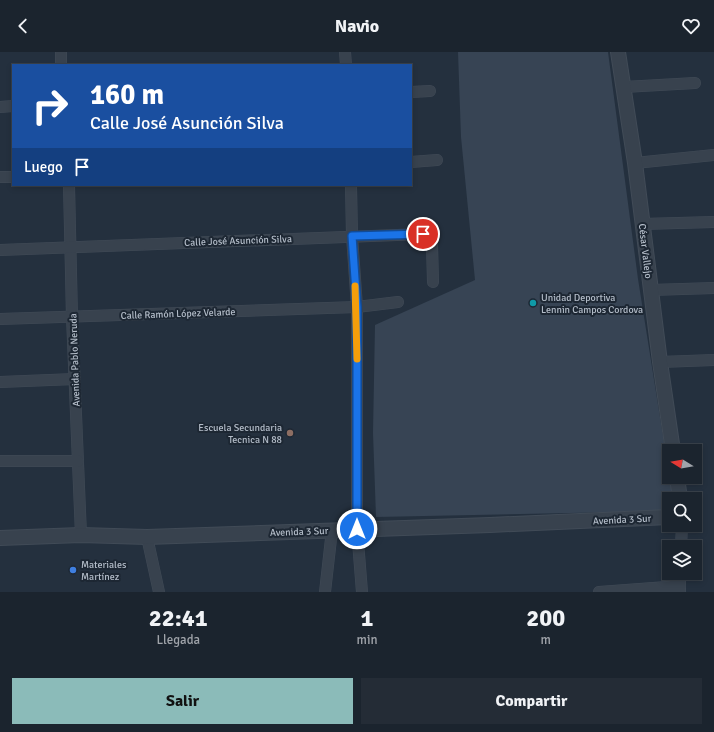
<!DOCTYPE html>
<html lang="es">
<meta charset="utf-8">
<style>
:root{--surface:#1b242e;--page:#242c36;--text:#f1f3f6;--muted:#a0a4aa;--line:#39414a;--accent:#8bbbb9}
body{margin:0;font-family:Signika,sans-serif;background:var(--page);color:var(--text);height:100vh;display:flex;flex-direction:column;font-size:15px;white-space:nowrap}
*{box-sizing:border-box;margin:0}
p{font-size:13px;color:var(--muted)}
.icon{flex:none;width:22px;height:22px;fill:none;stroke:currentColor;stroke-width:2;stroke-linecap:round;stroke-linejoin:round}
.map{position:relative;height:540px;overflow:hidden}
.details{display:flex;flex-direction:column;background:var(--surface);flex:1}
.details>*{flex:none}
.banner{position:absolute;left:12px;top:12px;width:400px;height:122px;border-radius:0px;box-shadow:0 2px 6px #0003,0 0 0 1px var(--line);background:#1a4fa0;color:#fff;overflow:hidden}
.needle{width:26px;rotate:281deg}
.buttons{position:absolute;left:662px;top:392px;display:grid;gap:8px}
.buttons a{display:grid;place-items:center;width:40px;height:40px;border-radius:0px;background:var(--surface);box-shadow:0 2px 6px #0003,0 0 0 1px var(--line);font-size:20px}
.pin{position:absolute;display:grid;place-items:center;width:34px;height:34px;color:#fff;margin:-17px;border:2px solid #fff;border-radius:50%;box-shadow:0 1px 4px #0007}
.me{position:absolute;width:44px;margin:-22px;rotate:0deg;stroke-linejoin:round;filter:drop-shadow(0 0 3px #0008)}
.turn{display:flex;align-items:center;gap:14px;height:84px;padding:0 12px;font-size:18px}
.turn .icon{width:52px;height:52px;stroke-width:2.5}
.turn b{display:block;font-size:28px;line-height:34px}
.then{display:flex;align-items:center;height:38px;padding:0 12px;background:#0003;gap:8px;font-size:15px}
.eta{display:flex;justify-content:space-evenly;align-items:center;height:68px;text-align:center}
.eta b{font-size:24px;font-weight:700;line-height:28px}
.action{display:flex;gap:8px;margin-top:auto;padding:8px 12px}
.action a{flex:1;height:46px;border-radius:0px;background:var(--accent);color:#111;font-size:16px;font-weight:700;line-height:46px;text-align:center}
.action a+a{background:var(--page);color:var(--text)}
header{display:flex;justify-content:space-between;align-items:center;height:52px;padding:0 12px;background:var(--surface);font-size:18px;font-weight:700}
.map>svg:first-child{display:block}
</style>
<header><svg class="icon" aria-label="back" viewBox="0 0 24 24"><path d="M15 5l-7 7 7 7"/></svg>Navio<svg class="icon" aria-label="heart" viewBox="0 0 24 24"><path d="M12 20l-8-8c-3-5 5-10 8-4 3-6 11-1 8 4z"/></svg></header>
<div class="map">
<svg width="714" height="540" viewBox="0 0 714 540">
<rect width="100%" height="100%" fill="#24303e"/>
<polygon fill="#374454" points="458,0 608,0 638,227 673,447 669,447 669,459 376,465 373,381 375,273 475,228 461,85"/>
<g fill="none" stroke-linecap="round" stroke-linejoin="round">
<g stroke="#414b57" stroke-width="12">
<g id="minor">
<polyline points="61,0 61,13"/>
<polyline points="345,0 346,13"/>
<polyline points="624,35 695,31"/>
<polyline points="411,40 430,39"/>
<polyline points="0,55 13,54"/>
<polyline points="411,110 437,108"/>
<polyline points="635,111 714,103"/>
<polyline points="0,125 13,125"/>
<polyline points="69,133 72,265 81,483"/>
<polyline points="351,133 352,184 357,255 357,477 362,540"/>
<polyline points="642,172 714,170"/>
<polyline points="0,198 423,182 430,186 432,192 433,230"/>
<polyline points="651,238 714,236"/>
<polyline points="0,267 357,255 398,250"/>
<polyline points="660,310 714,308"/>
<polyline points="0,330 75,327"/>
<polyline points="0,409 78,409"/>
<polyline points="147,485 159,540"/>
<polyline points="681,495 682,473"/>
<polyline points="325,540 332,478"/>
<polyline points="599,540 680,534"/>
<polyline points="680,540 680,521"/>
</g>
</g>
<g stroke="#414b57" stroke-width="16">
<g id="tertiary">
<polyline points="618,0 635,111 660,310 673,399"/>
<polyline points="677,425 680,447"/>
<polyline points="0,486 81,483 147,485 490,473 669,465"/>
</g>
</g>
<use href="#minor" stroke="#38424e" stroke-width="11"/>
<use href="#tertiary" stroke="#38424e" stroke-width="14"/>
</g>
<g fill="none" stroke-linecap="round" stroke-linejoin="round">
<g stroke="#114b97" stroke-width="10">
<polyline id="route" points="357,477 357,255 352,184 423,182"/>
</g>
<use href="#route" stroke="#1a73e8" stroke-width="7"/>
<polyline stroke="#f59e0b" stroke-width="7" points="355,234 357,307"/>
</g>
<circle fill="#0f9aa8" stroke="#1d2733" stroke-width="1.5" cx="533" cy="251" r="4"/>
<circle fill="#8d6e63" stroke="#1d2733" stroke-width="1.5" cx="290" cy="381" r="4"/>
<circle fill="#3f7fe0" stroke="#1d2733" stroke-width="1.5" cx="73" cy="518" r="4"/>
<g text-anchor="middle" stroke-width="4" stroke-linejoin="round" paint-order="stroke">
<g font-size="10" fill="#b4bdc9" stroke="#1d2733">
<text transform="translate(238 188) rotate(-2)" y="4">Calle José Asunción Silva</text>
<text transform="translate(646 199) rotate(83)" y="4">César Vallejo</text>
<text transform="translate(178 261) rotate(-2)" y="4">Calle Ramón López Velarde</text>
<text transform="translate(74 308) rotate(-92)" y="4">Avenida Pablo Neruda</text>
<text transform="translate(622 467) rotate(-3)" y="4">Avenida 3 Sur</text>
<text transform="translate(299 479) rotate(-2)" y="4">Avenida 3 Sur</text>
</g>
<g font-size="10" fill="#b4bdc9" stroke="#1d2733" text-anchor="start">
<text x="541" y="249">Unidad Deportiva<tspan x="541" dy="12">Lennin Campos Cordova</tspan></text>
<text x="282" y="379" text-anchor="end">Escuela Secundaria<tspan x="282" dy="12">Tecnica N 88</tspan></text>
<text x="81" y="516">Materiales<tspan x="81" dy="12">Martínez</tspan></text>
</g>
</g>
</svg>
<div class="buttons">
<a><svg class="needle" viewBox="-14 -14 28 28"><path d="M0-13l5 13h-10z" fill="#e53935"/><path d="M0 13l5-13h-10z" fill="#a0a4aa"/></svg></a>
<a><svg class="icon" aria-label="search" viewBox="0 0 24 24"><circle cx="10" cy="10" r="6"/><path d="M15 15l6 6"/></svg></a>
<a><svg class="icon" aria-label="layers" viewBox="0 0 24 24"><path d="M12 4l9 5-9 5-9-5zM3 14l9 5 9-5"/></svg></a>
</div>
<div class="pin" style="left:423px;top:182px;background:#d93025"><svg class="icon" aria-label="arrive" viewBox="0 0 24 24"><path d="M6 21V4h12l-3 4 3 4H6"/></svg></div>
<svg class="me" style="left:357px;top:477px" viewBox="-20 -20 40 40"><circle r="17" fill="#1a73e8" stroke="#fff" stroke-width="3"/><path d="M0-11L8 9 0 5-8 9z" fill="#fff"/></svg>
<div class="banner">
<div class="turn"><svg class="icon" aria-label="right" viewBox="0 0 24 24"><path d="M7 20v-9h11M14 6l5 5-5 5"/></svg><div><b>160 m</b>Calle José Asunción Silva</div></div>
<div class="then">Luego<svg class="icon" aria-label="arrive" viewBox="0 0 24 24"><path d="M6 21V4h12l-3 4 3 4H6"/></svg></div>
</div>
</div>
<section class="details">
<div class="eta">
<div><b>22:41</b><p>Llegada</p></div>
<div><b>1</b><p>min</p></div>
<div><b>200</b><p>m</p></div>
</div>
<div class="action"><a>Salir</a><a>Compartir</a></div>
</section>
